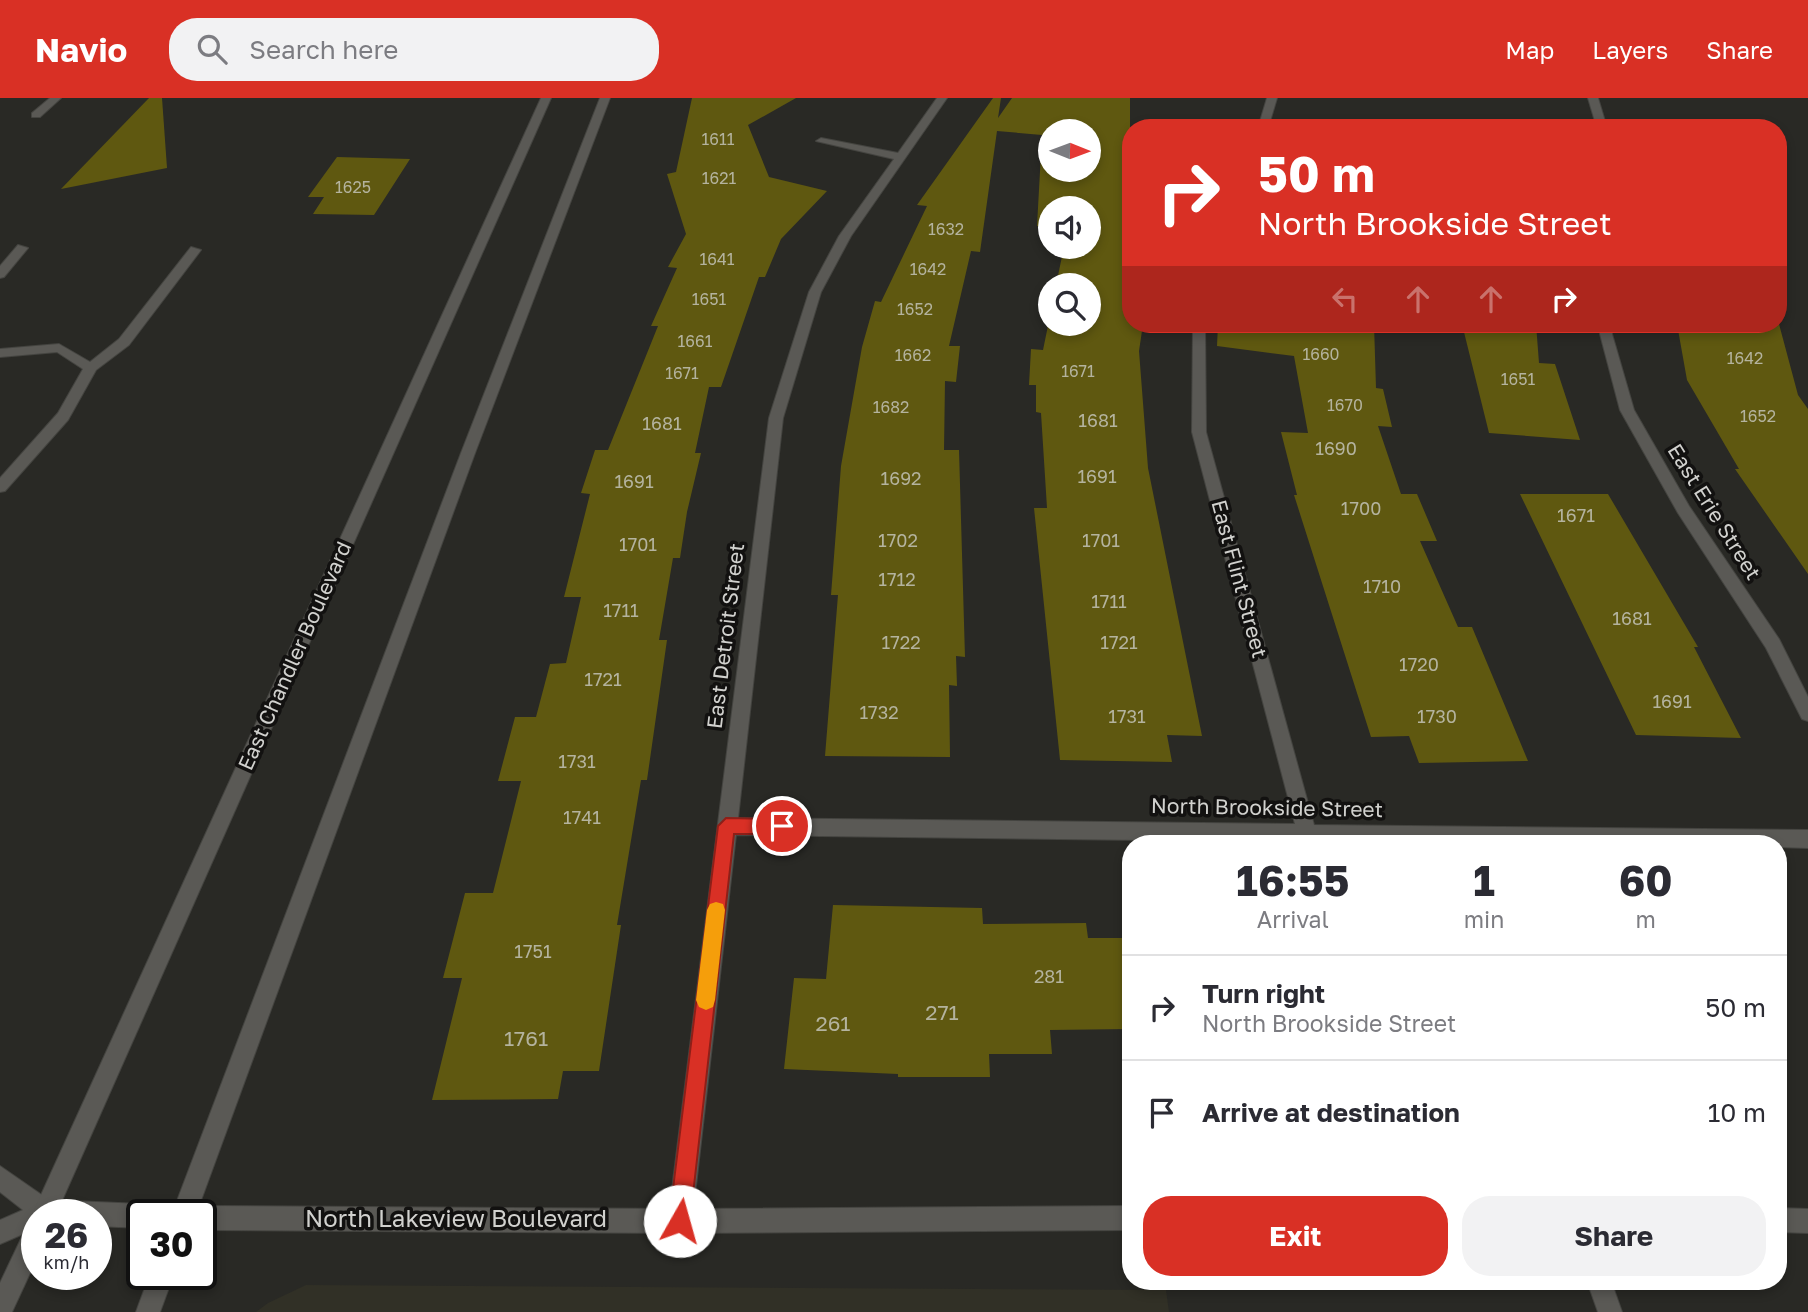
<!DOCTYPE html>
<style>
:root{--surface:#fff;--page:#f2f2f3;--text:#2b2b33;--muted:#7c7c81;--line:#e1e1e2;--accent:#d93025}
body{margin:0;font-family:"Golos Text",sans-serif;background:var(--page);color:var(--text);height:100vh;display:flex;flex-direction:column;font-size:26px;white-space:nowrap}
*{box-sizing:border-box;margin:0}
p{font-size:23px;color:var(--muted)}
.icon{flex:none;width:38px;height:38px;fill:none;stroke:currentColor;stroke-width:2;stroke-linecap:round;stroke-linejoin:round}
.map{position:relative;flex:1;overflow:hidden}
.drawer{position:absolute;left:1122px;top:737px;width:665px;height:455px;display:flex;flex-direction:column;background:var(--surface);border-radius:28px;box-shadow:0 4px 10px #0003}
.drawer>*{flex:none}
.guide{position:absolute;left:1122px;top:21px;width:665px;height:214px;border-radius:28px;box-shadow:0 4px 10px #0003;background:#d93025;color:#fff;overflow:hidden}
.needle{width:46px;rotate:91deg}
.tools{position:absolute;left:1038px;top:21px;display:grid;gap:14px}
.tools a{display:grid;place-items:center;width:63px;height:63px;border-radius:50%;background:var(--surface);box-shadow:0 4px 10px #0003;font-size:35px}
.speed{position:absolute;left:21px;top:1101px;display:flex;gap:14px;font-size:35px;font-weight:700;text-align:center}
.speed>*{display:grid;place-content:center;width:91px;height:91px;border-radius:50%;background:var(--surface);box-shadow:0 4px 10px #0003;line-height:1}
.speed small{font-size:18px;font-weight:400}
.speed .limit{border:4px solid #111;border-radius:10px;background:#fff;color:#111}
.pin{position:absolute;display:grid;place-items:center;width:60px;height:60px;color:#fff;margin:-30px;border:4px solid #fff;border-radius:50%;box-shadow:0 2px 7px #0007}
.me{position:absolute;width:77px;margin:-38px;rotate:7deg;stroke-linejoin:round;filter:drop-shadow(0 0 5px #0008)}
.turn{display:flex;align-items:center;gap:24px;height:147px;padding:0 21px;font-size:32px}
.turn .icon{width:91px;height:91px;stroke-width:2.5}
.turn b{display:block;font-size:49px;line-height:60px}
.lanes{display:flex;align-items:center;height:66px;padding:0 21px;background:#0003;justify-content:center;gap:35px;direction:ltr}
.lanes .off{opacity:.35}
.eta{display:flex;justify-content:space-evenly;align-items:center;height:119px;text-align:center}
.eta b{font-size:42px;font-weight:700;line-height:49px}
.primary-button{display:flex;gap:14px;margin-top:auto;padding:14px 21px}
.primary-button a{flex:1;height:80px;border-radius:28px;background:var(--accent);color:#fff;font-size:28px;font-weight:700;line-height:80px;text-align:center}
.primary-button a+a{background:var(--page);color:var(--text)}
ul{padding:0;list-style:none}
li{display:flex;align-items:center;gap:21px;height:105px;padding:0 21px;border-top:2px solid var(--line)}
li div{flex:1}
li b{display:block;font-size:26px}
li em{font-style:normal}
header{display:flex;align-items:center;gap:42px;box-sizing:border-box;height:98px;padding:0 35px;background:var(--accent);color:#fff}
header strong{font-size:33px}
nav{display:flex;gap:38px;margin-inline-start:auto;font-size:24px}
.search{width:490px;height:63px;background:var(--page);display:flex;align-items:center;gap:18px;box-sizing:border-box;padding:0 24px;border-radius:28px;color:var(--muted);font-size:26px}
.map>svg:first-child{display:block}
</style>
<header>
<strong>Navio</strong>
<div class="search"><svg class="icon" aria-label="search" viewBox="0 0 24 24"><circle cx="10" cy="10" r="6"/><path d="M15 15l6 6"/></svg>Search here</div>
<nav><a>Map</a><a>Layers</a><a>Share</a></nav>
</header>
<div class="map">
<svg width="1808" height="1214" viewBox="0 0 1808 1214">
<rect width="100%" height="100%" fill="#292925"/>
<polygon fill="#313026" points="306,1187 1166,1192 1169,1214 256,1214 268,1205"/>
<g fill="#5f5810" fill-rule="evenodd">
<polygon points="149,0 162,0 167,70 61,91"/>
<polygon points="692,0 796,0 748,27 769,79 827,93 781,141 765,179 759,179 721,289 709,289 695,355 701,355 687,414 680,460 673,460 659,542 667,542 647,682 641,682 617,827 621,827 599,973 563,973 558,1001 432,1002 462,880 443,880 465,795 493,795 521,683 498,683 515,619 536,619 550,566 566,565 581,499 564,499 590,396 581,395 595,352 608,352 658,228 651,228 677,170 668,169 686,136 667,76 676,74"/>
<path d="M993 0H1001L998 20 1012 0H1130V226H1143L1139 253 1148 370 1202 638 1167 637 1172 664 1060 662 1034 410H1047L1041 315 1036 314V287H1029L1031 251 1043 252 1050 218V226H1088V187H1056L1064 149H1088V110H1050V131L1037 128 1042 37 997 33 980 154 971 153 949 248H960L956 284 945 283 944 352H959L965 559 956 558 957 588 949 587 950 659 825 658 838 497H831L841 368 862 249 875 203 881 204 927 108 917 107ZM1050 33H1088V72H1050Z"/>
<polygon points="337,59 410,61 374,117 313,116 324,99 308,99"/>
<polygon points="1218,226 1374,226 1376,290 1383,291 1392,329 1378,328 1401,396 1417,396 1437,443 1420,443 1458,529 1472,529 1528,663 1419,665 1409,638 1371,639 1294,397 1297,397 1281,334 1308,335 1294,258 1217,248"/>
<polygon points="1462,226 1536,226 1539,265 1555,266 1580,342 1489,335"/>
<polygon points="1677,226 1779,226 1798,297 1808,311 1808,476 1735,371 1739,371 1687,282"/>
<polygon points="1520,396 1608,396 1698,549 1694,549 1741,640 1636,637"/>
<polygon points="833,807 982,810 983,826 1086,825 1088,840 1130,840 1130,931 1050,932 1052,956 989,956 990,979 898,979 898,976 784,971 794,880 826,881"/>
</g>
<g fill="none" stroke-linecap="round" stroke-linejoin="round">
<g stroke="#444440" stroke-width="2">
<g id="service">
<polygon points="18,147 28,150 4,179 0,180 0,168"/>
<polygon points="191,149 201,152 129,247 96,272 68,322 5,393 0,394 0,380 58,315 83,271 57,254 0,259 0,251 59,246 90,264 119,241"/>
</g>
</g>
<g stroke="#444440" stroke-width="2">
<g id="minor">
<polygon points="50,0 61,0 40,19 32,19 32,15"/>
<polygon points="937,0 947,0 851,138 821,194 783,320 738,720 1295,726 1192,334 1193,226 1205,226 1206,334 1314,727 1808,732 1808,750 1778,749 1778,746 1473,746 736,737 692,1123 688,1131 680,1135 672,1131 668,1123 769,320 809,194 839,138 894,61 816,43 821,40 898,55"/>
<polygon points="1267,0 1277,0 1268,30 1258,30"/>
<polygon points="1588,0 1598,0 1607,30 1597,30"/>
<polygon points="1600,226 1612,226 1612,236 1634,312 1689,408 1779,541 1808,599 1808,623 1802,621 1766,550 1678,415 1620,312 1600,236"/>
<polygon points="1587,1183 1611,1183 1622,1214 1598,1214"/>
</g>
</g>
<g stroke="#444440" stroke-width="2">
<g id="tertiary">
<polygon points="0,1068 49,1102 142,1106 150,1110 153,1116 142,1116 142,1130 96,1128 96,1116 37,1116 37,1130 0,1146 0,1122 23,1112 0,1094"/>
<polygon points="201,1108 680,1111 1130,1108 1130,1132 680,1135 201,1132 201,1116 191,1116 193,1112"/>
<polygon points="1778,1110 1808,1111 1808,1135 1778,1134"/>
</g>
</g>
<g stroke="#444440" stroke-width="2">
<g id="secondary">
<polygon points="541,0 551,0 56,1116 37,1116 37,1160 12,1214 0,1214 0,1185 29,1124 34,1121 32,1116 36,1108"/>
<polygon points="600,0 610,0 475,355 196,1116 172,1116 461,355"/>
<polygon points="150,1176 174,1176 160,1214 136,1214"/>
</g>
</g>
<use href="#service" fill="#5a5955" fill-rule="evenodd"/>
<use href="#minor" fill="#5a5955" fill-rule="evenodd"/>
<use href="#tertiary" fill="#5a5955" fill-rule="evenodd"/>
<use href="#secondary" fill="#5a5955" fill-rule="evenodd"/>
</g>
<polygon fill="#d93025" stroke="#8d1f18" stroke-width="2" points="726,720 782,721 790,728 782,736 734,736 690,1123 687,1130 680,1133 672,1130 669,1123 718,728"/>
<polygon fill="#f59e0b" points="716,804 723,806 725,812 715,902 713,909 706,912 699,909 696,902 707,812 710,806"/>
<g text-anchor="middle" stroke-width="7" stroke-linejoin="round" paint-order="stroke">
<g font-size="16" fill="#b4b39e">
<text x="718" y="47">1611</text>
<text x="719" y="86">1621</text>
<text x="353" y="95">1625</text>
<text x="946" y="137">1632</text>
<text x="717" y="167">1641</text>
<text x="928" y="177">1642</text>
<text x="709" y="207">1651</text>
<text x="915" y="217">1652</text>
<text x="695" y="249">1661</text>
<text x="1321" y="262">1660</text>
<text x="913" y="263">1662</text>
<text x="1745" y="266">1642</text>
<text x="1078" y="279">1671</text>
<text x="682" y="281">1671</text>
<text x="1518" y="287">1651</text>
<text x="1345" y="313">1670</text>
<text x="891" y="315">1682</text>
<text x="1758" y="324">1652</text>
</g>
<g font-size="18" fill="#b4b39e">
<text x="1098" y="329">1681</text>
<text x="662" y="332">1681</text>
<text x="1336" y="357">1690</text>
<text x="1097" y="385">1691</text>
<text x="901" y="387">1692</text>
<text x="634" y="390">1691</text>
<text x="1361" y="417">1700</text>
<text x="1576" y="424">1671</text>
<text x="898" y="449">1702</text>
<text x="1101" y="449">1701</text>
<text x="638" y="453">1701</text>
<text x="897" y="488">1712</text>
<text x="1382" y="495">1710</text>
<text x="1109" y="510">1711</text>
<text x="621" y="519">1711</text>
<text x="1632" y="527">1681</text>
<text x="901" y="551">1722</text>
<text x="1119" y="551">1721</text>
<text x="1419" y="573">1720</text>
<text x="603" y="588">1721</text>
<text x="1672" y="610">1691</text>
<text x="879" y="621">1732</text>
<text x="1127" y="625">1731</text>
<text x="1437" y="625">1730</text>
<text x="577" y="670">1731</text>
<text x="582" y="726">1741</text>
<text x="533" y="860">1751</text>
<text x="1049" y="885">281</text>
</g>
<g font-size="21" fill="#d1d1ce" stroke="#121110">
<text transform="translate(1714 414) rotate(58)" y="7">East Erie Street</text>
<text transform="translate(1239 481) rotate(75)" y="7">East Flint Street</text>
<text transform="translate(726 538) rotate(-83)" y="7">East Detroit Street</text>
<text transform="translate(295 558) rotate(-66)" y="7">East Chandler Boulevard</text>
<text transform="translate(1267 710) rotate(1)" y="7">North Brookside Street</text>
</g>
<g font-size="21" fill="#b4b39e">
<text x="942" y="922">271</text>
<text x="833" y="933">261</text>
<text x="526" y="948">1761</text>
</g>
<g font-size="24" fill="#d1d1ce" stroke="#121110">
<text x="456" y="1129">North Lakeview Boulevard</text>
</g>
</g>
</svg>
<div class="tools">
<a><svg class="needle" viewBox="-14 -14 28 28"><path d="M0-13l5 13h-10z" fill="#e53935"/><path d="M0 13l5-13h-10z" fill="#7c7c81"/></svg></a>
<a><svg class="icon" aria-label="sound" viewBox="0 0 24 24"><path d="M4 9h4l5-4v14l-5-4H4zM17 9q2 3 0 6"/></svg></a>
<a><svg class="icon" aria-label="search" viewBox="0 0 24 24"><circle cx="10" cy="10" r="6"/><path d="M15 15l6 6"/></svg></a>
</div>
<div class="speed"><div>26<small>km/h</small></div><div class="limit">30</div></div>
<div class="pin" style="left:782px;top:728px;background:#d93025"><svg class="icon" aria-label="arrive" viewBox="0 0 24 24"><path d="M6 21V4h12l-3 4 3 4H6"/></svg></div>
<svg class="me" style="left:680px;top:1123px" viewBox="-20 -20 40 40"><circle r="19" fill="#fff"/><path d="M0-13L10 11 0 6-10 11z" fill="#d93025"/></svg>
<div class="guide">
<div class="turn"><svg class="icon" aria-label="right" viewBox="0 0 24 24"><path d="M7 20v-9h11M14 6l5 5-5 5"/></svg><div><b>50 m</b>North Brookside Street</div></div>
<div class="lanes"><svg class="icon off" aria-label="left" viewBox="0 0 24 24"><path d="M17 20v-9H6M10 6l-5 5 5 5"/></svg><svg class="icon off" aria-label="ahead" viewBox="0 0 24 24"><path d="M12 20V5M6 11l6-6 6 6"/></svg><svg class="icon off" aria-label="ahead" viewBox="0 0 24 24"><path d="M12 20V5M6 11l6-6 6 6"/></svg><svg class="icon" aria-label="right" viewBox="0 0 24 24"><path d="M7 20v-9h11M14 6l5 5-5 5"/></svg></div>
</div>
<section class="drawer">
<div class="eta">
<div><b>16:55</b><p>Arrival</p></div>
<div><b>1</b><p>min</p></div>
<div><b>60</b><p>m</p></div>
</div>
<ul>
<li><svg class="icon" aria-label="right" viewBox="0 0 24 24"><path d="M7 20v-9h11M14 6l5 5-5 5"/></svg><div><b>Turn right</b><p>North Brookside Street</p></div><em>50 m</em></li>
<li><svg class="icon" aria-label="arrive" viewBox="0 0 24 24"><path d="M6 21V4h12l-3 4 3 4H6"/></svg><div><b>Arrive at destination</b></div><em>10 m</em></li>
</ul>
<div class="primary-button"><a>Exit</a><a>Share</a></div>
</section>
</div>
